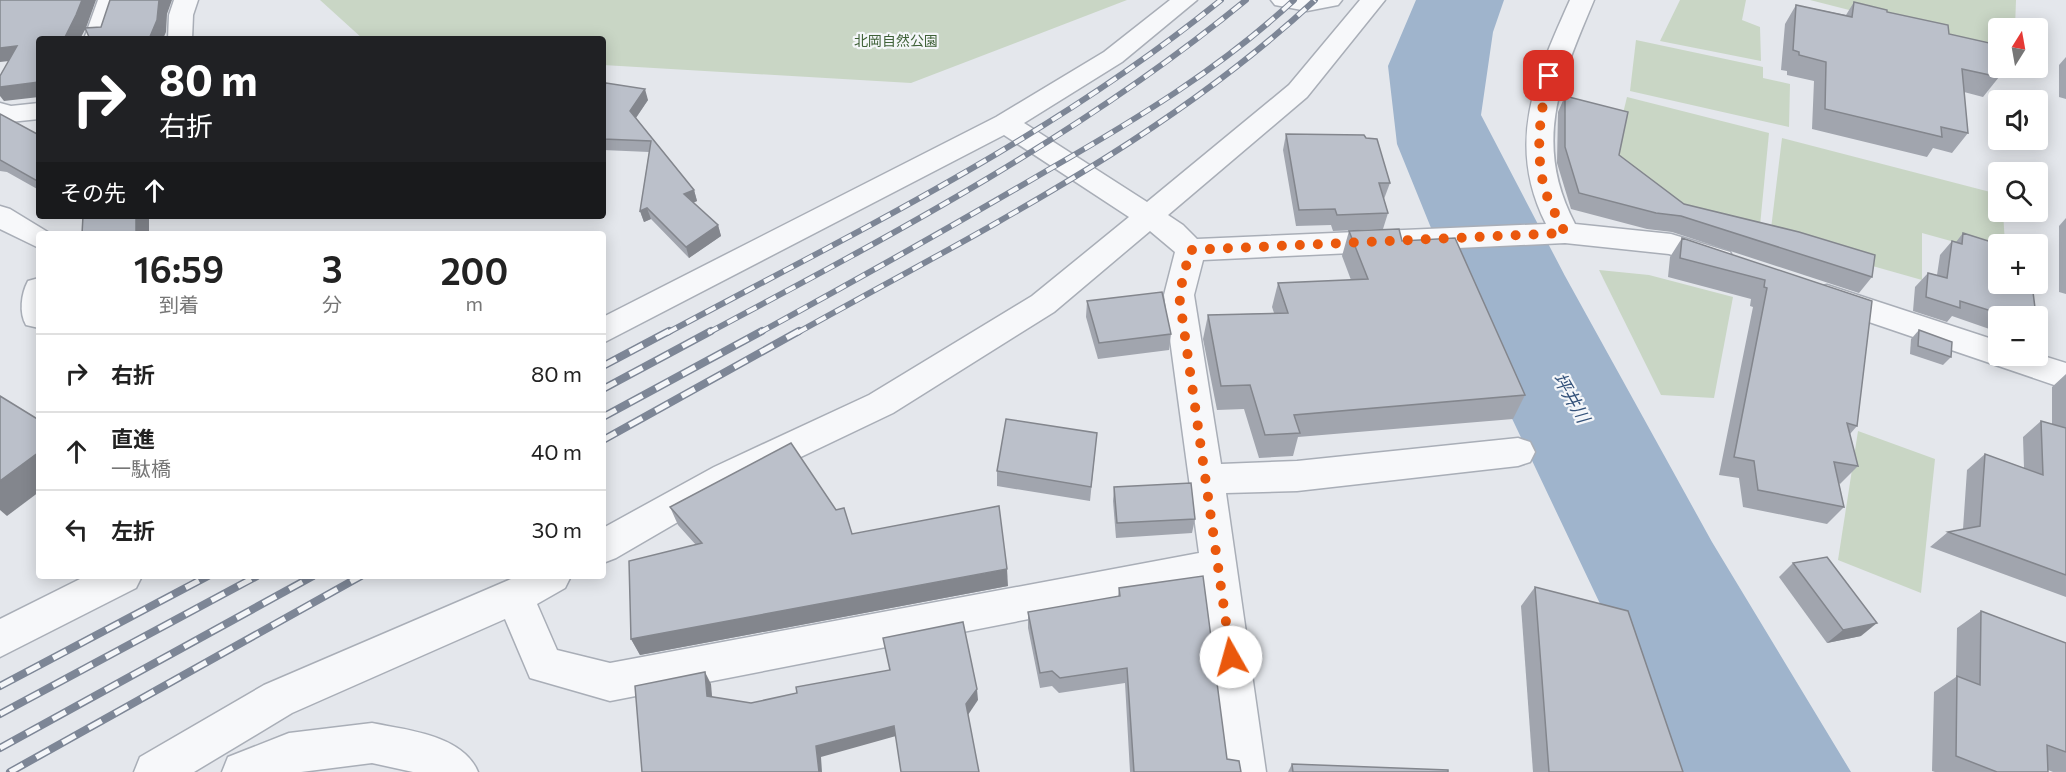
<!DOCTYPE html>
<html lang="ja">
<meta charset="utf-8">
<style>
:root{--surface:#fff;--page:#f2f2f2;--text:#222;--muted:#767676;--line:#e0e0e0}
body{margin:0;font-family:Commissioner,"Noto Sans JP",sans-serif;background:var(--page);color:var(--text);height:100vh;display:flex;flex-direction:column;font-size:22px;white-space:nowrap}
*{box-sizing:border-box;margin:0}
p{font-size:20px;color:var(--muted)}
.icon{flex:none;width:33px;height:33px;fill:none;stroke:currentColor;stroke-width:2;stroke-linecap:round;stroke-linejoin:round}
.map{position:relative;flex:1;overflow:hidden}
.sheet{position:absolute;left:36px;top:231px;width:570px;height:348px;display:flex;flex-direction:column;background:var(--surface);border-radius:6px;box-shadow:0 3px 15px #0003}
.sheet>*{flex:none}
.hud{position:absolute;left:36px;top:36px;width:570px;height:183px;border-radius:6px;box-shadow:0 3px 15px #0003;background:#202124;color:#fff;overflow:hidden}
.needle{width:39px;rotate:11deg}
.controls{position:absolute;left:1988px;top:18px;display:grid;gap:12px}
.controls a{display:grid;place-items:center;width:60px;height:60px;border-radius:6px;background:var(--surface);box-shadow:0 3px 15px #0003;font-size:30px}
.pin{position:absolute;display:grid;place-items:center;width:51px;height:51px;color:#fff;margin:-26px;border-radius:12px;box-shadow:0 3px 9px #0006}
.me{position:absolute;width:66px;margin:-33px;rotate:353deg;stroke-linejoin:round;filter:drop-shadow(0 0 4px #0008)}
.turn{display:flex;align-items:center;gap:21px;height:126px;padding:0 24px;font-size:27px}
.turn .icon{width:78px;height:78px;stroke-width:2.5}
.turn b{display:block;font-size:42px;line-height:51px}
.then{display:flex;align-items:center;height:57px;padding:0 24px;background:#0003;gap:12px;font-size:22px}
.eta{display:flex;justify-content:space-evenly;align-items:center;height:102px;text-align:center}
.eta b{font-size:36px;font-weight:600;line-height:42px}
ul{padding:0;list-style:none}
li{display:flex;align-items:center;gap:18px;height:78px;padding:0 24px;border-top:2px solid var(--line)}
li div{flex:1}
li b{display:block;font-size:22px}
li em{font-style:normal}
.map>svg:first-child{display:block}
</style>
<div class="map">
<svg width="2066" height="772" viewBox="0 0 2066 772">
<rect width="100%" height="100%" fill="#e4e7ec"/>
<g fill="#c9d6c5">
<polygon points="320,0 1127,0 911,83 603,65 603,39 363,39"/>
<polygon points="1680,0 1746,0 1742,20 1760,27 1761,61 1660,41"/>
<polygon points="1810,0 2016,0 2015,28 1998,28 1998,48"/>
<polygon points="1636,40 1763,67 1763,78 1790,84 1789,127 1630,91"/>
<polygon points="1627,97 1769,133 1759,236 1681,214 1610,167"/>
<polygon points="1782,138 1998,194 1998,212 2003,212 2005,244 1998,244 1998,254 1922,233 1922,280 1770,237"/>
<polygon points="1599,270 1649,275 1733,297 1714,398 1661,395"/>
<polygon points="1858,431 1935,459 1921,593 1838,560"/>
</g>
<polygon fill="#9fb4cc" points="1416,0 1504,0 1493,32 1481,115 1565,276 1712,542 1851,772 1680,772 1487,366 1397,144 1388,66"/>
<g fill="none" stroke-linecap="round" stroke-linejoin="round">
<g stroke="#a9aeb7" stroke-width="3">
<g id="minor">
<polygon points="98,0 122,0 108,39 84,39"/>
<polygon points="174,0 198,0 193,15 192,39 168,39 169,15"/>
<path d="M1170 0H1197L1122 62 1024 123 1147 202 1289 85 1360 0H1385L1307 97 1168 215 1183 225 1197 239 1546 224C1505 143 1536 76 1570 0H1594C1561 79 1532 142 1575 224L1671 234 1730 252 1734 260 1730 268 1719 271 1669 254 1565 243 1203 260 1194 295 1221 464 1297 461 1518 438 1530 442 1535 452 1530 462 1518 466 1297 491 1226 493 1266 772H1224L1203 585 610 701 530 678 505 619 292 713 194 772H134L140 757 264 685 518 576H571L565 588 537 604 557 650 610 663 1199 553 1164 295 1175 252 1150 231 1054 312 893 413 738 487 616 558 603 563V528L714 467 869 395 1032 296 1129 217 1004 135 603 343V317L996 117 1104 52Z"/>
<polygon points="1271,0 1342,0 1338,5 1307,11 1275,5"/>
<polygon points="0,103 11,106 39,103 39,119 10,122 0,120"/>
<polygon points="0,206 10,209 51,234 39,234 39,248 0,229"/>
<path d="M39 278V328L26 325C19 313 21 294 28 281Z"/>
<polygon points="1827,285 1998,341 1998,356 2037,354 2066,363 2066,389 1816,304 1812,296 1816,288"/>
<polygon points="86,576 142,576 136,588 0,657 0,619"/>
<path d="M372 723C407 730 463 735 478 772H413L372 763 301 772H222L228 757 289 733Z"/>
</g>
</g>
<use href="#minor" fill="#f7f8fa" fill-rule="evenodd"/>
<g stroke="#7d8696" stroke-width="6">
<g id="rail-far1">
<path d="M667 333C856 232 1054 136 1221 0"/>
<path d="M708 333C894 234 1083 134 1246 0"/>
<path d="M759 333C856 280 953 226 1048 170 1135 120 1220 69 1294 0"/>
<path d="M797 333C976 233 1164 141 1315 0"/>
</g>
</g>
<g stroke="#7d8696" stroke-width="8">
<g id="rail">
<polyline points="603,366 669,331"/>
<polyline points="603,389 711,331"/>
<polyline points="603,417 762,331"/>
<polyline points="603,440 799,331"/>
<polyline points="0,686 208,576"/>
<polyline points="0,714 257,576"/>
<polyline points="0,748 313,576"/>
<polyline points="10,772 361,576"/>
</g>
</g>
<use href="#rail-far1" stroke="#f4f6f9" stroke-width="4" stroke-dasharray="11" stroke-linecap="butt"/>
<use href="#rail" stroke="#f4f6f9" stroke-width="5" stroke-dasharray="15" stroke-linecap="butt"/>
</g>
<g fill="#a1a5ae">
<polygon points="1854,2 1949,34 1999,77 1983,97 1964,92 1968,133 1952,153 1933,148 1927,157 1812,129 1814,81 1787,75 1787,71 1781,70 1785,24 1796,5 1846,15"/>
<polygon points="2066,57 2066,99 2059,97 2059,65"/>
<polygon points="603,89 648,100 636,118 694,190 697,201 693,203 718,225 721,236 689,258 651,219 644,222 640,211 649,152 603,150"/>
<polygon points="1565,96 1619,155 1684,204 1872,277 1859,293 1672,232 1647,229 1571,209 1557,163 1558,112"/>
<polygon points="0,114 39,135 39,190 7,172 0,171"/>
<polygon points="1286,134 1390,183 1384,199 1388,213 1383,229 1333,231 1331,225 1296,226 1283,150"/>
<polygon points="2066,218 2066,294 2059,292 2059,226"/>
<polygon points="1349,231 1402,241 1525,395 1513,419 1298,437 1293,456 1259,458 1244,409 1217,410 1203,339 1208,315 1274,313 1272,307 1278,283 1351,280 1342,256"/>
<polygon points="1963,233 2036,316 1998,316 1998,332 1952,316 1947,322 1913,311 1915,287 1928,273 1937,275 1940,255 1952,241 1956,242"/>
<polygon points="1682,238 1872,301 1857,426 1850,434 1858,466 1840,484 1839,483 1844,507 1827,524 1743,507 1739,478 1719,475 1753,307 1750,306 1751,299 1668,277 1670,257"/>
<polygon points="1087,301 1171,334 1169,350 1098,359 1086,317"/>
<polygon points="1919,330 1951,357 1943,365 1910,354 1911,339"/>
<polygon points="2066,374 2066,597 1930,547 1948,532 1963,529 1967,470 1985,454 2024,468 2023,437 2041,421 2052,424 2052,387"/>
<polygon points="1097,433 1090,501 997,486 997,471"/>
<polygon points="1114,487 1195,519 1192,533 1116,538 1113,501"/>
<polygon points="670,507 852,534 1008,586 640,655 631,639 696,545 678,525"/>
<polygon points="1793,563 1861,636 1827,643 1779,577"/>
<polygon points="1535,587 1683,772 1533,772 1521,606"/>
<polygon points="1119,588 1227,759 1241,772 1130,772 1125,683 1059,693 1052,686 1040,688 1028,628 1028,612 1118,597"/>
<polygon points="1981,611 2066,643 2066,772 2053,772 2048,770 2048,772 1935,772 1932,771 1934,692 1956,677 1957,628"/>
<polygon points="1292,764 1448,772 1288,772"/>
</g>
<g fill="#83868d">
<polygon points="82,0 96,0 86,28 80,39 64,39"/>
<polygon points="159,0 172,0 167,14 166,32 163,39 149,39"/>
<polygon points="17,46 27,59 0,62 0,48"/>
<polygon points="39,82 39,97 4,101 0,96 0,87"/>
<polygon points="645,89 648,100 633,122 630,111"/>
<polygon points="694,190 697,201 687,205 684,194"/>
<polygon points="647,208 651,219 644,222 640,211"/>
<rect x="136" y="216" width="13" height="18"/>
<polygon points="718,225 721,236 689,258 686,247"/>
<polygon points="39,452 39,492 7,516 0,510 0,481"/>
<polygon points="1007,569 1008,586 640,655 631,639"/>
<polygon points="1877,623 1861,636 1827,643 1843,630"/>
<polygon points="705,672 711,684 713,707 707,696"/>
<polygon points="977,689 978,700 968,715 966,704"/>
<polygon points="894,726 896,736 821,757 822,772 819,772 816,746"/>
</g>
<g fill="#bbc0ca" stroke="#83868d" stroke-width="1.5">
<polygon points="0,0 82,0 76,15 64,39 39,39 39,82 0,87 0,76 17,46 0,48"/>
<polygon points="110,0 159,0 157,20 149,39 90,39 85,28 101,27"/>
<polygon points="1854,2 1887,10 1887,12 1948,25 1949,34 1994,44 1999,77 1962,69 1968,133 1941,127 1942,137 1825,109 1826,62 1799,55 1799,52 1793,50 1796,5 1852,17"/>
<polygon points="606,83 645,89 630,111 694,190 684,194 718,225 686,247 647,208 640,211 651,141 603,139 603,89"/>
<polygon points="1565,96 1628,112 1619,155 1684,204 1799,232 1875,255 1872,277 1681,216 1656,213 1579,193 1565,147"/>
<polygon points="0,114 39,135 39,182 0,160"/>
<polygon points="1286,134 1364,135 1366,138 1377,139 1390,183 1379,183 1388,213 1337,215 1335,209 1299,210"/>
<polygon points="83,216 136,216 136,234 82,234"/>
<polygon points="1399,229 1402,241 1455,238 1525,395 1294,415 1300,433 1265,435 1250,385 1221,386 1208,315 1288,313 1278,283 1368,279 1349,231"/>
<polygon points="1963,233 1998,244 1998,284 2032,284 2036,316 2007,316 1960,301 1960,308 1926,297 1928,273 1947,278 1952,241 1962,244"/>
<polygon points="1682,238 1872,301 1857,426 1847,423 1858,466 1834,462 1844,507 1758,490 1754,461 1734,457 1767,288 1764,287 1765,280 1680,258"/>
<polygon points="1162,292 1171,334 1099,343 1087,301"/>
<polygon points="1919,330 1952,342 1951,357 1918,346"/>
<polygon points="0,396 39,420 39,452 0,481"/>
<polygon points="1006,419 1097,433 1091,487 997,471"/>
<polygon points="2041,421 2066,428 2066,575 1948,532 1980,526 1985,454 2043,475"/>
<polygon points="791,443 836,510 844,508 852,534 999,506 1007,569 631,639 629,561 702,543 670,507"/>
<polygon points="1191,483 1195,519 1117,523 1114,487"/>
<polygon points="1827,557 1877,623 1843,630 1793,563"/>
<polygon points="1203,576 1227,759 1239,761 1241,772 1134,772 1127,668 1060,678 1052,671 1040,673 1028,612 1120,596 1119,588"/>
<polygon points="1535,587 1628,611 1683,772 1549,772"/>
<polygon points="1981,611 2066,643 2066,752 2047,745 2048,772 1997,772 1956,756 1957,676 1980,685"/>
<polygon points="963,622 977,689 966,704 979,772 901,772 894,726 816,746 819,772 642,772 635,686 705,672 707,696 751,703 797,693 796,687 890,670 883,638"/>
<polygon points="1292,764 1448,770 1448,772 1293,772"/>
</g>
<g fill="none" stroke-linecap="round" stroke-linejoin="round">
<path stroke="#ea580c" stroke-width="10" stroke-dasharray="0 18" d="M1231 657 1179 295 1190 250 1565 233C1558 218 1548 202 1544 187 1535 149 1540 113 1549 76"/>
</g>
<g text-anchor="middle" stroke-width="4.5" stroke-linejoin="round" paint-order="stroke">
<g font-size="14" fill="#3f6138" stroke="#f4f6f9">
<text x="896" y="46">北岡自然公園</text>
</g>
<g font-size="18" font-style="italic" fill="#34527a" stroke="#f4f6f9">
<text transform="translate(1571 398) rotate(60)" y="6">坪井川</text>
</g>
</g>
</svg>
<div class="controls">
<a><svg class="needle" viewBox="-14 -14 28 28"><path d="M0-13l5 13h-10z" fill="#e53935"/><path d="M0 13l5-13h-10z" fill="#767676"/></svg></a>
<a><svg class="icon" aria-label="sound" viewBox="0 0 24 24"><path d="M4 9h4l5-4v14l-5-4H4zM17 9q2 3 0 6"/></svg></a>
<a><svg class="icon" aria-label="search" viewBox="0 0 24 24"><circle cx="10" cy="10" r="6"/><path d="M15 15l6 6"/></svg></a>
<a>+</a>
<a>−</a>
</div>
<div class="pin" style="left:1549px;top:76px;background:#d93025"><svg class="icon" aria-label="arrive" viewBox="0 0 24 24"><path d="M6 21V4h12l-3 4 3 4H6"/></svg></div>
<svg class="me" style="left:1231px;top:657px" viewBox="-20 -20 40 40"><circle r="19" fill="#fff"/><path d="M0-13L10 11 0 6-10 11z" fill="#ea580c"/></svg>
<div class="hud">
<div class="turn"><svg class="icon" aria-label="right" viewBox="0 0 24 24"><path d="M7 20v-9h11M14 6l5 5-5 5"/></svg><div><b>80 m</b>右折</div></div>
<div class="then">その先<svg class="icon" aria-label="ahead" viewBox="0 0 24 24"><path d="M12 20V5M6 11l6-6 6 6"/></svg></div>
</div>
<section class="sheet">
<div class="eta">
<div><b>16:59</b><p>到着</p></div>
<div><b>3</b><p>分</p></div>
<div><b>200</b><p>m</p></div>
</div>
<ul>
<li><svg class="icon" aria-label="right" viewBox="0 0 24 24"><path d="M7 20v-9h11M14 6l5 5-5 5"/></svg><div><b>右折</b></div><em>80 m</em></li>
<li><svg class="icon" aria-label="ahead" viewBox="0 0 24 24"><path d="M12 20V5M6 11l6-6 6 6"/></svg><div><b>直進</b><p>一駄橋</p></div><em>40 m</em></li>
<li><svg class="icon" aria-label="left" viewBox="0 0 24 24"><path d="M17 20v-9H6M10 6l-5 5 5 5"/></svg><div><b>左折</b></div><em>30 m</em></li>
</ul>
</section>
</div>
